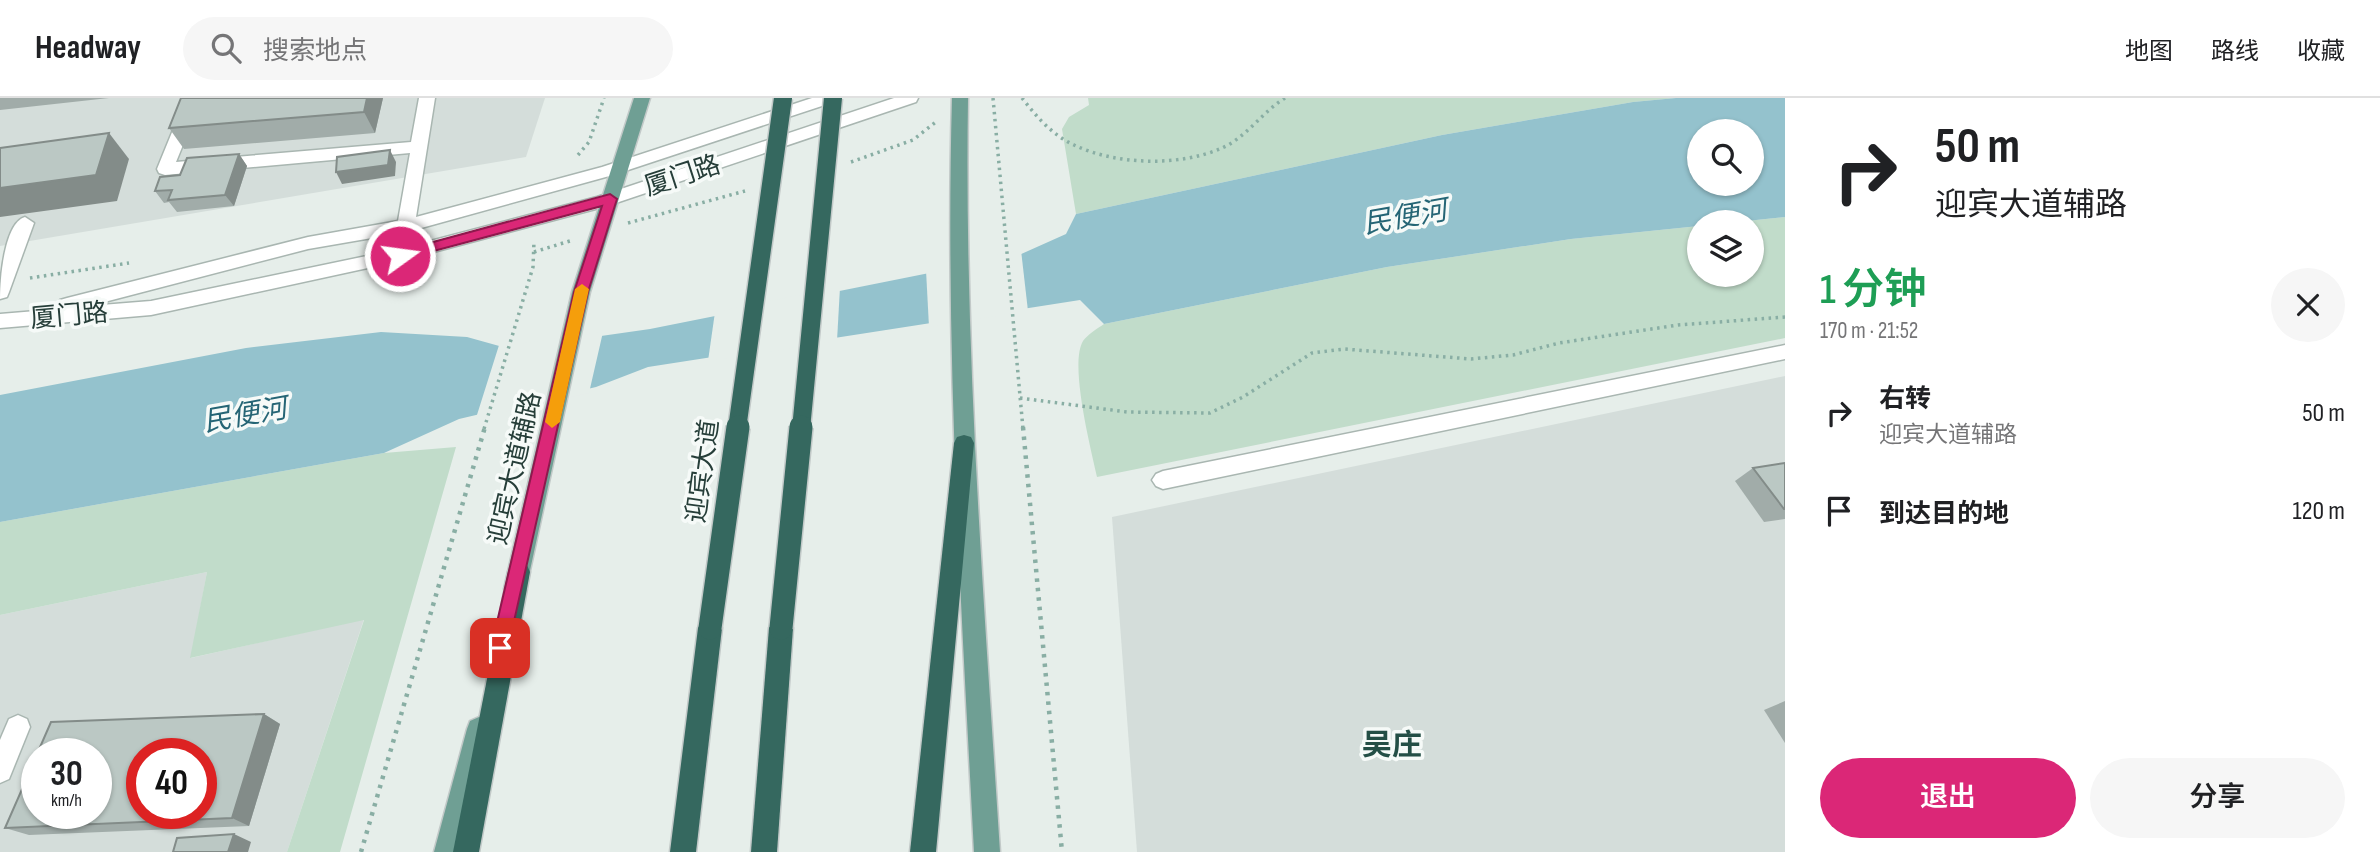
<!DOCTYPE html>
<html lang="zh">
<meta charset="utf-8">
<style>
:root{--surface:#fff;--page:#f6f6f6;--text:#202124;--muted:#757577;--line:#e0e0e0;--accent:#db2777}
body{margin:0;font-family:"Sofia Sans Condensed","Noto Sans SC",sans-serif;background:var(--page);color:var(--text);height:100vh;display:flex;flex-direction:column;font-size:26px;white-space:nowrap}
*{box-sizing:border-box;margin:0}
p{font-size:23px;color:var(--muted)}
.icon{flex:none;width:38px;height:38px;fill:none;stroke:currentColor;stroke-width:2;stroke-linecap:round;stroke-linejoin:round}
.map{position:relative;flex:1;overflow:hidden}
.panel{display:flex;flex-direction:column;background:var(--surface);width:595px}
.panel>*{flex:none}
.guide{background:#fff;color:var(--text);overflow:hidden}
.buttons{position:absolute;left:1687px;top:21px;display:grid;gap:14px}
.buttons a{display:grid;place-items:center;width:77px;height:77px;border-radius:50%;background:var(--surface);box-shadow:0 2px 5px #0004;font-size:35px}
.speed{position:absolute;left:21px;top:640px;display:flex;gap:14px;font-size:35px;font-weight:700;text-align:center}
.speed>*{display:grid;place-content:center;width:91px;height:91px;border-radius:50%;background:var(--surface);box-shadow:0 2px 5px #0004;line-height:1}
.speed small{font-size:18px;font-weight:400}
.speed .limit{border:10px solid #d22;background:#fff;color:#111}
.pin{position:absolute;display:grid;place-items:center;width:60px;height:60px;color:#fff;margin:-30px;border-radius:14px;box-shadow:0 4px 10px #0006}
.me{position:absolute;width:77px;margin:-38px;rotate:76deg;stroke-linejoin:round;filter:drop-shadow(0 0 5px #0008)}
.turn{display:flex;align-items:center;gap:24px;height:147px;padding:0 35px;font-size:32px}
.turn .icon{width:91px;height:91px;stroke-width:2.5}
.turn b{display:block;font-size:49px;line-height:60px}
.round{display:grid;place-items:center;flex:none;width:74px;height:74px;border-radius:37px;background:var(--page)}
.overview{display:flex;align-items:center;justify-content:space-between;height:119px;padding:0 35px}
h1{font-size:42px;font-weight:600;line-height:52px;color:#1e9e55}
.primary-button{display:flex;gap:14px;margin-top:auto;padding:14px 35px}
.primary-button a{flex:1;height:80px;border-radius:42px;background:var(--accent);color:#fff;font-size:28px;font-weight:600;line-height:80px;text-align:center}
.primary-button a+a{background:var(--page);color:var(--text)}
ul{padding:0;list-style:none}
li{display:flex;align-items:center;gap:21px;height:98px;padding:0 35px}
li div{flex:1}
li b{display:block;font-size:26px}
li em{font-style:normal}
header{display:flex;align-items:center;gap:42px;box-sizing:border-box;height:98px;padding:0 35px;background:var(--surface);border-bottom:2px solid var(--line)}
header strong{font-size:33px}
nav{display:flex;gap:38px;margin-inline-start:auto;font-size:24px}
.search{width:490px;height:63px;background:var(--page);display:flex;align-items:center;gap:18px;box-sizing:border-box;padding:0 24px;border-radius:38px;color:var(--muted);font-size:26px}
main{display:flex;flex:1;min-height:0}
.map>svg:first-child{display:block}
</style>
<header>
<strong>Headway</strong>
<div class="search"><svg class="icon" aria-label="search" viewBox="0 0 24 24"><circle cx="10" cy="10" r="6"/><path d="M15 15l6 6"/></svg>搜索地点</div>
<nav><a>地图</a><a>路线</a><a>收藏</a></nav>
</header>
<main>
<div class="map">
<svg width="1785" height="754" viewBox="0 0 1785 754">
<rect width="100%" height="100%" fill="#e6eeea"/>
<g fill="#d4ddda" fill-rule="evenodd">
<polygon points="0,0 545,0 526,59 0,148"/>
<polygon points="1785,278 1785,754 1137,754 1112,419"/>
<path d="M207 474 191 560 364 521 287 754H0V517ZM37 656H96V716H37ZM142 656H201V716H142Z"/>
</g>
<g fill="#c1dcca">
<polygon points="1088,0 1676,0 1633,4 1442,37 1076,116 1062,31 1069,19 1089,7"/>
<path d="M1785 119V240L1097 379C1091 351 1069 266 1083 243 1087 237 1098 230 1104 226L1387 169 1571 141 1699 128V177H1752V124H1737Z"/>
<polygon points="456,349 340,754 287,754 364,522 190,560 207,474 0,517 0,424 384,355"/>
</g>
<path fill="#94c2cd" fill-rule="evenodd" d="M1676 0H1785V119L1737 124H1699V128L1571 141 1387 169 1104 226 1080 202 648 269 596 289 459 321 384 355 0 424V297L246 250 381 234 467 239 510 251 650 231 1019 157 1066 136 1076 116 1442 37 1633 4ZM1699 33H1752V86H1699Z"/>
<g fill="#e6eeea">
<polygon points="1021,152 1028,213 929,229 926,172"/>
<polygon points="840,189 837,243 708,263 715,214"/>
<polygon points="603,234 589,295 476,320 500,244 510,247"/>
</g>
<g fill="none" stroke-linecap="round" stroke-linejoin="round">
<g stroke="#a9b6b1" stroke-width="3">
<g id="minor">
<polygon points="186,0 202,0 176,64 411,44 419,0 435,0 416,119 602,69 812,0 836,0 834,4 613,77 414,132 410,142 398,142 395,136 308,151 89,208 151,203 400,151 597,99 894,0 918,0 916,4 607,108 400,163 151,217 0,230 0,216 60,211 58,207 60,202 67,200 308,139 398,123 410,55 165,77 159,75 157,71"/>
<path d="M25 119 34 125 9 194 7 199 0 201C0 182 4 125 25 119Z"/>
<polygon points="1785,247 1785,261 1163,391 1156,388 1152,382 1156,376 1163,373"/>
<polygon points="18,617 27,621 30,629 9,681 0,685 0,642 9,621"/>
</g>
</g>
<g stroke="#c2c9c8" stroke-width="3">
<g id="major">
<polygon points="634,0 650,0 590,194 526,491 523,498 515,501 507,498 504,491 572,194"/>
<path d="M952 0H968C964 252 984 503 1000 754H974C961 503 945 252 952 0Z"/>
<polygon points="479,619 488,623 491,631 460,754 434,754 467,631 470,623"/>
</g>
</g>
<g stroke="#c2c9c8" stroke-width="3">
<g id="highway">
<polygon points="964,337 971,339 974,345 936,754 910,754 954,345 957,339"/>
<polygon points="519,464 527,467 530,474 479,754 453,754 508,474 511,467"/>
<polygon points="710,519 718,522 722,530 696,754 670,754 698,530 702,522"/>
<polygon points="781,519 789,522 793,530 777,754 751,754 769,530 773,522"/>
</g>
</g>
<g stroke="#89aea4" stroke-width="3.5" stroke-dasharray="2.5 4.5" stroke-linecap="butt">
<polyline points="993,0 1023,331"/>
<path d="M1022 0C1036 18 1052 37 1074 47 1116 67 1179 69 1222 50 1247 39 1262 14 1285 0"/>
<polyline points="578,57 589,44 604,0"/>
<polyline points="851,64 913,42 937,23"/>
<polyline points="628,125 745,93"/>
<polyline points="534,154 573,142"/>
<polyline points="30,180 129,165"/>
<polyline points="1020,300 1127,314 1210,315 1243,299 1312,255 1344,251 1471,261 1513,257 1559,245 1678,227 1785,219"/>
<polyline points="484,331 533,169 534,143"/>
</g>
<g stroke="#89aea4" stroke-width="4.5" stroke-dasharray="3.5 6" stroke-linecap="butt">
<polyline points="1023,329 1062,754"/>
<polyline points="361,754 485,329"/>
</g>
<use href="#minor" fill="#fff" fill-rule="evenodd"/>
<use href="#major" fill="#6f9f94" fill-rule="evenodd"/>
<use href="#highway" fill="#35685f" fill-rule="evenodd"/>
<g stroke="#c2c9c8" stroke-width="21" stroke-linecap="butt">
<g id="highway-bridge-far1">
<polyline points="737,331 783,0"/>
<polyline points="801,331 833,0"/>
</g>
</g>
<g stroke="#c2c9c8" stroke-width="26" stroke-linecap="butt">
<g id="highway-bridge">
<polyline points="710,530 738,329"/>
<polyline points="781,530 801,329"/>
</g>
</g>
<use href="#highway-bridge-far1" stroke="#35685f" stroke-width="18"/>
<use href="#highway-bridge" stroke="#35685f" stroke-width="23"/>
</g>
<g fill="#a1aca9">
<polygon points="0,0 109,0 0,12"/>
<polygon points="383,0 375,35 184,51 169,30"/>
<polygon points="239,56 247,68 234,108 177,114 169,104 164,105 155,93 180,77"/>
<polygon points="1785,365 1785,421 1764,424 1735,383 1753,370"/>
<polygon points="1785,603 1785,645 1764,612"/>
<polygon points="264,616 280,626 249,728 29,737 5,730"/>
</g>
<g fill="#838c89">
<polygon points="367,0 383,0 375,35 364,14"/>
<polygon points="109,35 129,61 117,103 0,119 0,90"/>
<polygon points="390,52 396,64 395,78 342,86 336,74"/>
<polygon points="239,56 247,68 234,108 225,97"/>
<polygon points="264,616 280,626 249,728 232,720"/>
<polygon points="234,736 251,744 248,754 228,754"/>
</g>
<g fill="#bbc8c4" stroke="#838c89" stroke-width="2" fill-rule="evenodd">
<polygon points="181,0 367,0 364,14 169,30"/>
<polygon points="109,35 96,77 0,90 0,50"/>
<polygon points="390,52 388,67 336,74 337,59"/>
<polygon points="239,56 225,97 168,102 172,92 155,93 160,79 180,77 187,60"/>
<polygon points="1785,365 1785,411 1784,411 1753,370"/>
<path d="M264 616 232 720 5 730 37 657V716H96V656H37L51 624ZM142 656H201V716H142Z"/>
<polygon points="234,736 228,754 173,754 177,740"/>
</g>
<polygon fill="#db2777" stroke="#8e194d" stroke-width="2" points="610,96 617,101 588,194 508,550 506,556 500,558 493,556 491,550 574,194 602,108 400,162 393,158 400,153"/>
<polygon fill="#f59e0b" points="582,186 589,191 560,324 552,330 545,324 575,191"/>
<g text-anchor="middle" stroke-width="7" stroke-linejoin="round" paint-order="stroke">
<g font-size="26" fill="#263e39" stroke="#f6faf8">
<text transform="translate(682 77) rotate(-18)" y="9">厦门路</text>
<text transform="translate(69 217) rotate(-5)" y="9">厦门路</text>
<text transform="translate(514 370) rotate(-77)" y="9">迎宾大道辅路</text>
<text transform="translate(702 373) rotate(-82)" y="9">迎宾大道</text>
</g>
<g font-size="28" font-style="italic" fill="#256575" stroke="#f6faf8">
<text transform="translate(1405 118) rotate(-10)" y="10">民便河</text>
<text transform="translate(245 316) rotate(-10)" y="10">民便河</text>
</g>
<g font-size="30" font-weight="bold" fill="#244f46" stroke="#f6faf8">
<text x="1392" y="657">吴庄</text>
</g>
</g>
</svg>
<div class="buttons">
<a><svg class="icon" aria-label="search" viewBox="0 0 24 24"><circle cx="10" cy="10" r="6"/><path d="M15 15l6 6"/></svg></a>
<a><svg class="icon" aria-label="layers" viewBox="0 0 24 24"><path d="M12 4l9 5-9 5-9-5zM3 14l9 5 9-5"/></svg></a>
</div>
<div class="speed"><div>30<small>km/h</small></div><div class="limit">40</div></div>
<div class="pin" style="left:500px;top:550px;background:#d93025"><svg class="icon" aria-label="arrive" viewBox="0 0 24 24"><path d="M6 21V4h12l-3 4 3 4H6"/></svg></div>
<svg class="me" style="left:400px;top:158px" viewBox="-20 -20 40 40"><circle r="17" fill="#db2777" stroke="#fff" stroke-width="3"/><path d="M0-11L8 9 0 5-8 9z" fill="#fff"/></svg>
</div>
<section class="panel">
<div class="guide">
<div class="turn"><svg class="icon" aria-label="right" viewBox="0 0 24 24"><path d="M7 20v-9h11M14 6l5 5-5 5"/></svg><div><b>50 m</b>迎宾大道辅路</div></div>
</div>
<div class="overview"><div><h1>1 分钟</h1><p>170 m · 21:52</p></div><a class="round"><svg class="icon" aria-label="close" viewBox="0 0 24 24"><path d="M6 6l12 12M18 6L6 18"/></svg></a></div>
<ul>
<li><svg class="icon" aria-label="right" viewBox="0 0 24 24"><path d="M7 20v-9h11M14 6l5 5-5 5"/></svg><div><b>右转</b><p>迎宾大道辅路</p></div><em>50 m</em></li>
<li><svg class="icon" aria-label="arrive" viewBox="0 0 24 24"><path d="M6 21V4h12l-3 4 3 4H6"/></svg><div><b>到达目的地</b></div><em>120 m</em></li>
</ul>
<div class="primary-button"><a>退出</a><a>分享</a></div>
</section>
</main>
